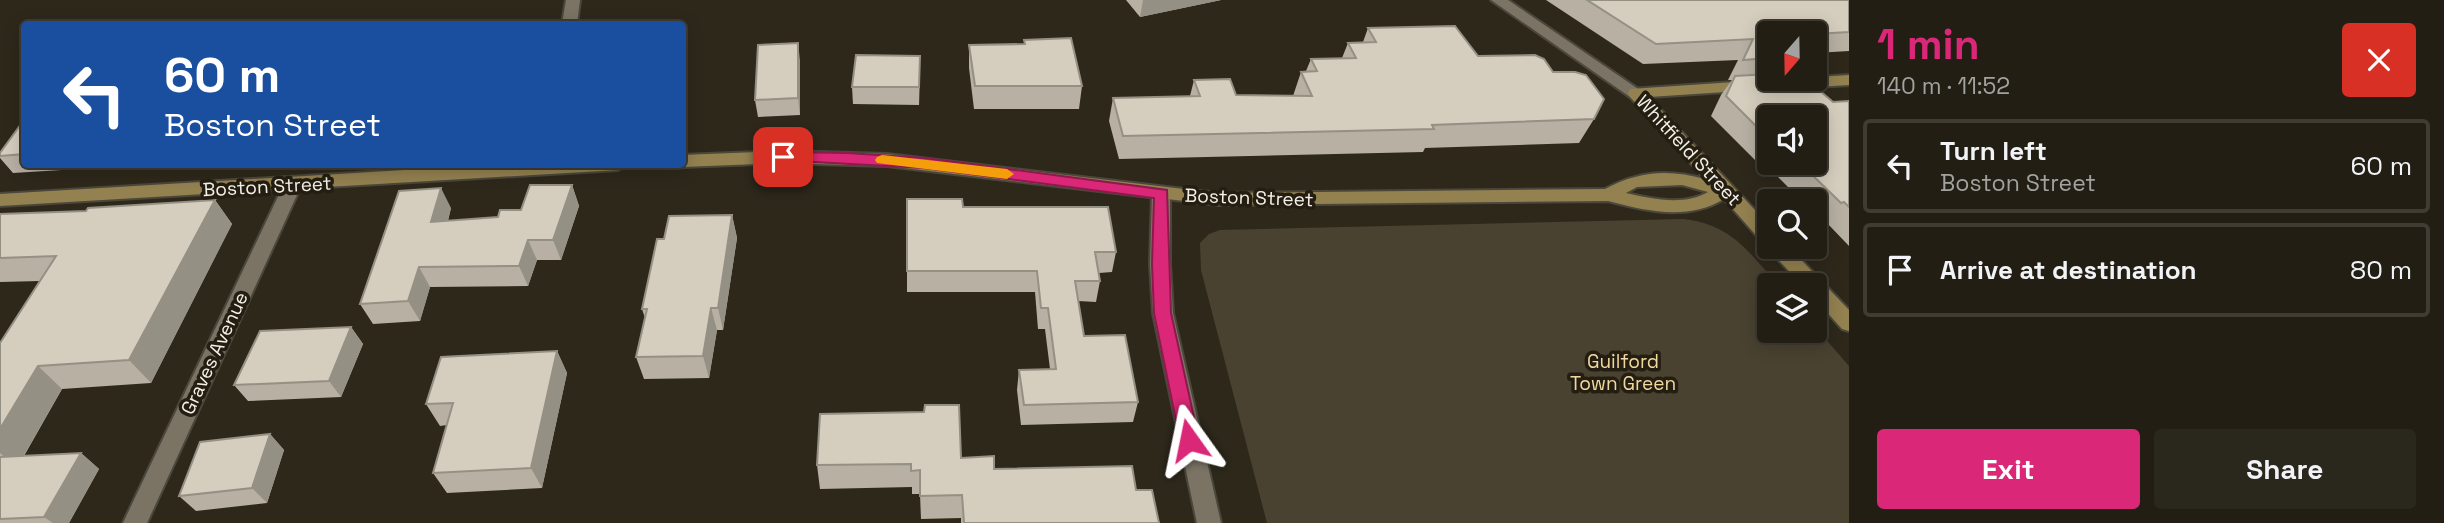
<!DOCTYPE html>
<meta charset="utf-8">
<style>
:root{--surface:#221e14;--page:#2a271d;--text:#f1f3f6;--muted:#a2a2a0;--line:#3f3c34;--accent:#db2777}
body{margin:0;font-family:"Space Grotesk",sans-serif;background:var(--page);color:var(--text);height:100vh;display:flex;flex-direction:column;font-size:26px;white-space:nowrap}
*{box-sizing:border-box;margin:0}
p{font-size:23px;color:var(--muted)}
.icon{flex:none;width:38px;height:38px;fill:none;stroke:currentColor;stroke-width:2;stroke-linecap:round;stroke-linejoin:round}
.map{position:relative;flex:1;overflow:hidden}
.drawer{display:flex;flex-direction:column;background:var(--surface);width:595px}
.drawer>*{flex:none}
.hud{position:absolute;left:21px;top:21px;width:665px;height:147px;border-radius:7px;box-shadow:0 4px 18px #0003,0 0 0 2px var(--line);background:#1a4fa0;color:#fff;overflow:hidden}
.needle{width:46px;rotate:200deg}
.buttons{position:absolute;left:1757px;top:21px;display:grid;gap:14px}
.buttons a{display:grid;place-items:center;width:70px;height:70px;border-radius:7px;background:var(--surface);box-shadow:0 4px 18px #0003,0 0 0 2px var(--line);font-size:35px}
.pin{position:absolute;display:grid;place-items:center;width:60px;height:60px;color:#fff;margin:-30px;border-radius:14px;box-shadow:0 4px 10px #0006}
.me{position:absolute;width:77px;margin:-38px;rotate:348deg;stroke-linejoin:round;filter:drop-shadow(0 0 5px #0008)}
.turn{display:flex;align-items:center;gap:24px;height:147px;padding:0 28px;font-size:32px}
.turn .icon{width:91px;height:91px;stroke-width:2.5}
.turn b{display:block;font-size:49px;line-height:60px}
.round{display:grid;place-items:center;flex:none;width:74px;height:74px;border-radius:7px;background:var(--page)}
.head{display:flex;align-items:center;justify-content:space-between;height:119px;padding:0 28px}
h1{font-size:42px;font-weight:600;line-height:52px;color:var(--accent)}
.primary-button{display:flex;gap:14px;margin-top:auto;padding:14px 28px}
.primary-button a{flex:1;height:80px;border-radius:7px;background:var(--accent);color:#fff;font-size:28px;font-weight:600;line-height:80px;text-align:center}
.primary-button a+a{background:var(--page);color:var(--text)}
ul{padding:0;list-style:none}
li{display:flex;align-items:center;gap:21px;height:94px;margin:0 14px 10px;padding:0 14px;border:4px solid var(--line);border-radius:7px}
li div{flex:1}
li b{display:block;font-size:26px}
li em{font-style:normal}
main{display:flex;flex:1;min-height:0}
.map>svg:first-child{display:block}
</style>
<main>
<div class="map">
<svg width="1849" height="523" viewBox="0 0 1849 523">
<rect width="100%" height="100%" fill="#2e281b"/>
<path fill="#494231" d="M1683 219C1731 224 1749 252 1778 285H1769V331H1815V327L1849 366V523H1267L1201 270 1200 243 1209 234 1220 230Z"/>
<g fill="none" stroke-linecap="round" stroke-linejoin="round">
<g stroke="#4b473b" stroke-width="4">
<g id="minor">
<polygon points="566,0 580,0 577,24 562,24"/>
<polygon points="1491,0 1508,0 1644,93 1636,98 1630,97"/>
<polygon points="293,178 299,180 302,184 147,523 123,523 284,184 287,180"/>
</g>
</g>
<g stroke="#4b473b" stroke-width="4">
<polygon id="tertiary" points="1161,188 1167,190 1170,194 1170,264 1173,313 1221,523 1197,523 1153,313 1150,264 1152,194 1155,190"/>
</g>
<g stroke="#4b473b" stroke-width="4">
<g id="secondary">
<polygon points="1849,75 1849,85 1784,89 1776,84 1784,79"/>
<path d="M1750 81 1758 86 1756 90 1649 97 1769 225V244L1762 242 1724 199C1688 221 1646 211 1608 201L1218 205 887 166 783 163 682 167 675 164H682V155L783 151 887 154 1218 193 1605 189C1639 171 1668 169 1705 179L1630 97 1628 93 1630 89ZM1682 185 1708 192C1685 206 1651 199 1626 193L1637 187Z"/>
<polygon points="506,164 626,164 618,170 0,206 0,194"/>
<polygon points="1769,246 1789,247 1849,310 1849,331 1842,329 1815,299 1815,285 1802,285 1771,252"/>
</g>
</g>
<use href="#minor" fill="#7b7465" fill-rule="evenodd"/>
<use href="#tertiary" fill="#7b7465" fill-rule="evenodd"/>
<use href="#secondary" fill="#938150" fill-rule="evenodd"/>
</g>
<g fill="#b7b0a3" fill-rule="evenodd">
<polygon points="1126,0 1221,0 1140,17"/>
<path d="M1546 0H1849V51L1815 53V33H1769V79L1833 102 1849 101V246L1826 222H1822L1815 214V201H1802L1762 161H1756L1711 116 1721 95 1732 80H1728L1738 60 1643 64ZM1769 117 1815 163H1769Z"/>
<polygon points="1368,28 1478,56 1553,72 1594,119 1579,143 1425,148 1423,152 1119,159 1109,121 1113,98 1190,96 1194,80 1236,95 1293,96 1301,72 1306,71 1311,59 1342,58 1348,43 1363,42"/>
<polygon points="1024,40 1082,86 1079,109 974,109 969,68 969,45 1024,44"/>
<polygon points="800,60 800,115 758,117 755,100"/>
<polygon points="920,73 919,105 853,104 852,87"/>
<polygon points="24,120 24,164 81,164 78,169 13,173 0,158 0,153"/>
<polygon points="572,185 579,206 561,260 537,260 528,286 430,287 420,321 373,324 360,304 451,208 448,221 498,217 521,210"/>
<polygon points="215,200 232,224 151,383 62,389 24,456 81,453 99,469 69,523 0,523 0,343 40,281 0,282 0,214 86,211"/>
<polygon points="963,207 1116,252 1112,272 1099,273 1100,281 1096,302 1078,301 1084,336 1138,402 1133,422 1021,425 1017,390 1019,370 1050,369 1045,329 1038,329 1035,292 907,292 907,271"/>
<polygon points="732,215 737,238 723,330 717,330 709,378 644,379 636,357 645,318 642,309 664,239"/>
<polygon points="351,327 363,344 341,397 248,401 234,385"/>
<polygon points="557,351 567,373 542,488 447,493 433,473 447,425 440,426 426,404"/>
<polygon points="270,434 284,450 267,503 196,511 179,496"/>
<polygon points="961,458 994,469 1136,490 1159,523 961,523 961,518 921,519 920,494 912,494 912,487 820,489 817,465"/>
</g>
<g fill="#959084">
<polygon points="1143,0 1221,0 1140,17"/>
<polygon points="798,43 800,60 800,115 798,98"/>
<polygon points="572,185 579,206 561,260 553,240"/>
<polygon points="441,188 451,208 442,242 431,222"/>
<polygon points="215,200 232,224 151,383 129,360"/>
<polygon points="732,215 737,238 723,330 718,308"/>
<polygon points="528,240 537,260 528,286 519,266"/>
<polygon points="419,267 430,287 420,321 408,301"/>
<polygon points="711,308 717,330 709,378 703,356"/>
<polygon points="351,327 363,344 341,397 329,381"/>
<polygon points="557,351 567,373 542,488 531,468"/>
<polygon points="38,366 62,389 17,467 0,453 0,429"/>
<polygon points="270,434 284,450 267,503 252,488"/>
<polygon points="81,453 99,469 69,523 53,523 44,517"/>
</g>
<g fill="#d5cdbd" stroke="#959084" stroke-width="2">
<polygon points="1587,0 1849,0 1849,32 1815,34 1769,33 1769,36 1762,37 1769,44 1769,58 1743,60 1753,39 1656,44"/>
<polygon points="1455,26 1478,56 1535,55 1544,59 1553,72 1575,72 1586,75 1604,99 1594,119 1432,125 1434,129 1123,136 1113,98 1200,96 1194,80 1230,79 1236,95 1312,96 1301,72 1317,71 1311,59 1356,58 1348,43 1376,42 1368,28"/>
<polygon points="1071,38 1082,86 975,86 969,45 1025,44 1024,40"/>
<polygon points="798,43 798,98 755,100 758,45"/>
<polygon points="856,55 920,56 919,87 852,87"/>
<polygon points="1769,74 1769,79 1806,79 1833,102 1849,101 1849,207 1844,202 1841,203 1800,163 1815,163 1815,117 1769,117 1769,139 1726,96 1735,76"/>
<polygon points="24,120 24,154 0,156 0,153"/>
<polygon points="530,185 572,185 553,240 528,240 519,266 419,267 408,301 360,304 399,191 441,188 431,222 498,217 500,210 521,210"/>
<polygon points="907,199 962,199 963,207 1108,207 1116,252 1095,252 1100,281 1075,281 1084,336 1125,335 1138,402 1024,405 1019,370 1056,369 1048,308 1041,308 1037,271 907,271"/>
<polygon points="215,200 129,360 38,366 0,429 0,343 56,256 0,258 0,214 86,211 88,208"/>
<polygon points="732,215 718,308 711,308 703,356 636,357 647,309 642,309 657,239 664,239 669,216"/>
<polygon points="351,327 329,381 234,385 260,331"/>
<polygon points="557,351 531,468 433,473 453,403 426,404 441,357"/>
<polygon points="925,405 959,405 961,458 994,456 994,469 1132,466 1136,490 1152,490 1159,523 964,523 962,495 920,496 920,470 911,471 911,464 817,465 820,414 924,412"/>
<polygon points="270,434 252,488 179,496 200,442"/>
<polygon points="81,453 44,517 0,519 0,457"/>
</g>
<polygon fill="#db2777" stroke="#8e194d" stroke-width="2" points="783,152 847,153 924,158 1167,190 1171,313 1199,440 1196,445 1189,448 1183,445 1180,440 1154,313 1152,264 1154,198 924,168 777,160 775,157 777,154"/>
<polygon fill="#f59e0b" points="882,155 1007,169 1014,174 1007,179 877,163 875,160 877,157"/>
<g text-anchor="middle" stroke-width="7" stroke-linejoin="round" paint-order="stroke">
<g font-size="19" fill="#f4f0e8" stroke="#241e12">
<text transform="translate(1689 150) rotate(47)" y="7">Whitfield Street</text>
<text transform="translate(267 186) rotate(-3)" y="7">Boston Street</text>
<text transform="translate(1249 197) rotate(2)" y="7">Boston Street</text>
<text transform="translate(214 353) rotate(-65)" y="7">Graves Avenue</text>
</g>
<g font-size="19" fill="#f1d89f" stroke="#241e12">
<text x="1623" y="368">Guilford<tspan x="1623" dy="22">Town Green</tspan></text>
</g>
</g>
</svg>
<div class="buttons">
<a><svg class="needle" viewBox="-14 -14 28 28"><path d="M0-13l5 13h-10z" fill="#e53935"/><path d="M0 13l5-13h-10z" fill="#a2a2a0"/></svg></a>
<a><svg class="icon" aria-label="sound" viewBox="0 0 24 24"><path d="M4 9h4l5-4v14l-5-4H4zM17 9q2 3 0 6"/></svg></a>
<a><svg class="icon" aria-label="search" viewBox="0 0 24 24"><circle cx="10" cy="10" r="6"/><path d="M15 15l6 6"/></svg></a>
<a><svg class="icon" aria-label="layers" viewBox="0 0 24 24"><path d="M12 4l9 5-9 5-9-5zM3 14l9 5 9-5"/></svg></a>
</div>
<div class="pin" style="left:783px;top:157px;background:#d93025"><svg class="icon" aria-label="arrive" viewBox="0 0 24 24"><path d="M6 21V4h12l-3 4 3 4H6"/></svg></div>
<svg class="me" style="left:1189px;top:440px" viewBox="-20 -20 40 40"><path d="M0-17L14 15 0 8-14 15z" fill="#db2777" stroke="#fff" stroke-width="4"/></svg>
<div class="hud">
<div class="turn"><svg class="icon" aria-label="left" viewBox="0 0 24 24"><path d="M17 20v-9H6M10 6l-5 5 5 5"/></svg><div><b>60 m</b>Boston Street</div></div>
</div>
</div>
<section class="drawer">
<div class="head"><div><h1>1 min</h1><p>140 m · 11:52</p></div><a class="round" style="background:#d93025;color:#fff"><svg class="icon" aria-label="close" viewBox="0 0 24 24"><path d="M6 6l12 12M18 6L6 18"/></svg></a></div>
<ul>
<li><svg class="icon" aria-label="left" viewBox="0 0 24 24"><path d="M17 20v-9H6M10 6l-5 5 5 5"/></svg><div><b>Turn left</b><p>Boston Street</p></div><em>60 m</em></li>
<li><svg class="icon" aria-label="arrive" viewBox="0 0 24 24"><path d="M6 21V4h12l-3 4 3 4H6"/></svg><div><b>Arrive at destination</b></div><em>80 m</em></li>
</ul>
<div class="primary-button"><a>Exit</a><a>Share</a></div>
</section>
</main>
